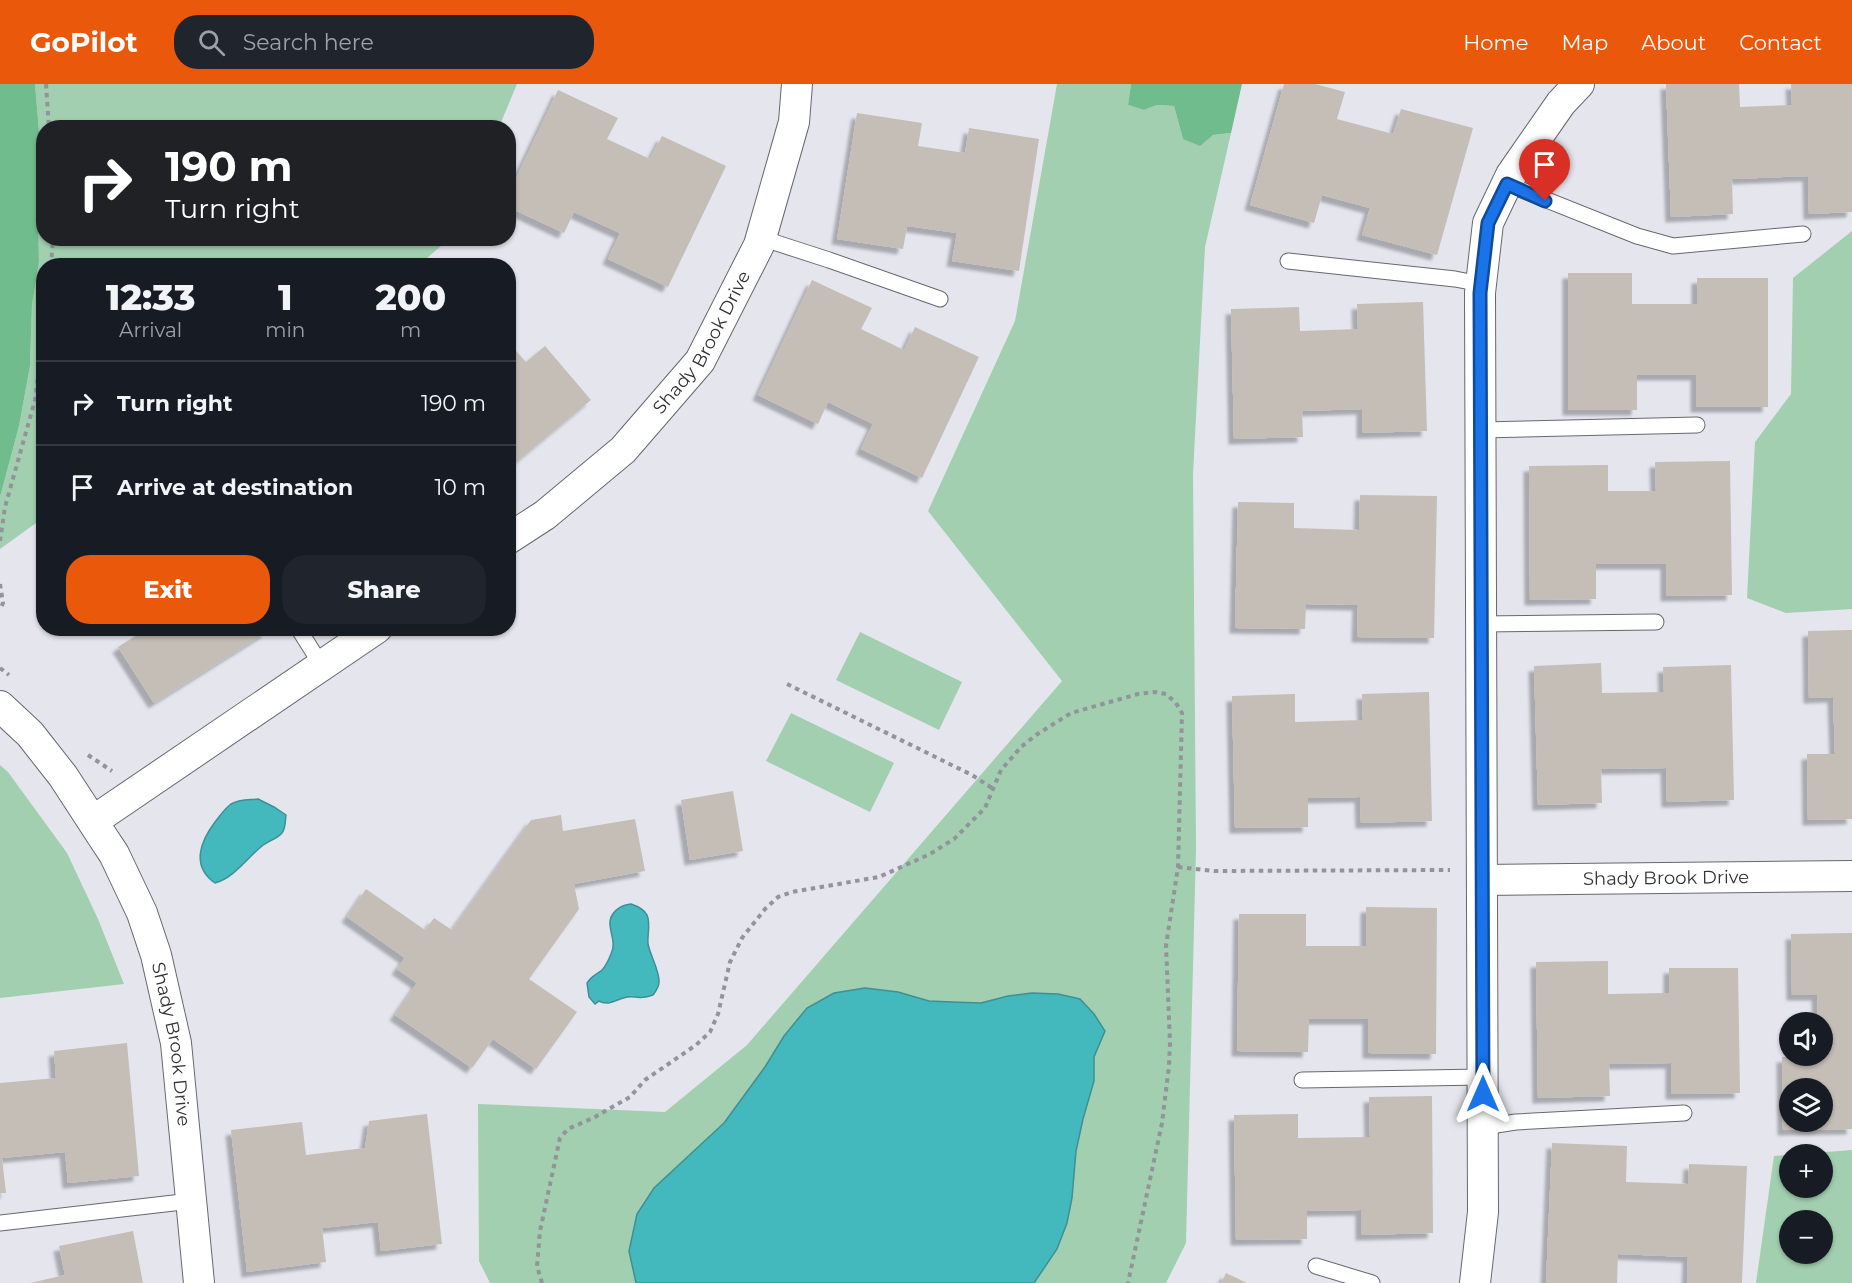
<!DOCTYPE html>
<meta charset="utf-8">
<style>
:root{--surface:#171b24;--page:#20242c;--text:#f1f3f6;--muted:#9ea1a6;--line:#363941;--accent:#ea580c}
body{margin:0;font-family:Montserrat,sans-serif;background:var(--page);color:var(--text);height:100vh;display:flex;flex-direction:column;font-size:22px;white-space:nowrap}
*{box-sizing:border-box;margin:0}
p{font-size:20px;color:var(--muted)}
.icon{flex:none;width:33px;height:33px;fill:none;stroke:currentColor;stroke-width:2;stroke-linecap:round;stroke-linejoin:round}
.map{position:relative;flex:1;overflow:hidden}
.panel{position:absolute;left:36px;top:174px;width:480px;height:378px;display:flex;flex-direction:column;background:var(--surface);border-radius:24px;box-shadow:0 2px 4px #0004}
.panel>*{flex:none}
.banner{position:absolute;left:36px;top:36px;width:480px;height:126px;border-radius:24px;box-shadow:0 2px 4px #0004;background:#202124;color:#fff;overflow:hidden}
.controls{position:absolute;left:1779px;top:928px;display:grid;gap:12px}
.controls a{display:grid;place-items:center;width:54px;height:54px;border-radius:50%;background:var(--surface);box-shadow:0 2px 4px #0004;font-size:30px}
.pin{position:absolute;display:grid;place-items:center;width:51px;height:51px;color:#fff;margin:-62px -26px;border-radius:50% 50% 50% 0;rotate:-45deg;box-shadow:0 0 6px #0007}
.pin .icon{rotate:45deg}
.me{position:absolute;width:66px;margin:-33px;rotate:0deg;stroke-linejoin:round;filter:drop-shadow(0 0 4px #0008)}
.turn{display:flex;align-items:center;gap:21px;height:126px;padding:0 30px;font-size:27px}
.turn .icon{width:78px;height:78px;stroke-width:2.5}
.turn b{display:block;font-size:42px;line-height:51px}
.eta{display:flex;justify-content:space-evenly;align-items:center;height:102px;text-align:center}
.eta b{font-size:36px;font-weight:800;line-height:42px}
.button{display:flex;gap:12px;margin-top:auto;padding:12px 30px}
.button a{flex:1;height:69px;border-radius:24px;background:var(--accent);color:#fff;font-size:24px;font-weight:800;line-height:69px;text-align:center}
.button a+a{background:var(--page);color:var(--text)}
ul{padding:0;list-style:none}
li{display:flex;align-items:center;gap:18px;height:84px;padding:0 30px;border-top:2px solid var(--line)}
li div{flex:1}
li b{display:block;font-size:22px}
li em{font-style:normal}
header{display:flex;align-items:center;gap:36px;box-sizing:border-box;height:84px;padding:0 30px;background:var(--accent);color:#fff}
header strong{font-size:28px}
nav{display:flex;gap:33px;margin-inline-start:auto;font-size:21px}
.search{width:420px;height:54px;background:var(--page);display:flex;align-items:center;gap:15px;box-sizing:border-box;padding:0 21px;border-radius:24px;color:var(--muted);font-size:22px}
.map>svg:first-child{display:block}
</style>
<header>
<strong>GoPilot</strong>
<div class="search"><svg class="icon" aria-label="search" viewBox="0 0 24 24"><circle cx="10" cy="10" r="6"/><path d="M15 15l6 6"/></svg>Search here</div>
<nav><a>Home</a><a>Map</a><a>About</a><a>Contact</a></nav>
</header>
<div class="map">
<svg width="1852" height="1199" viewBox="0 0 1852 1199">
<defs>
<filter id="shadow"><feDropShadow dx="-5.5" dy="5.5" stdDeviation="1.5" flood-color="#0004"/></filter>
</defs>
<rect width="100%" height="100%" fill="#e5e5ee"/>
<g fill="#a2cfb0" fill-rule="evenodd">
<polygon points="35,0 517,0 499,43 44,44 44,154 449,155 419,181 44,182 43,434 0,465 0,413 19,342 30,282 32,221 39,178 38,125 41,71"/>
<polygon points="1057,0 1131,0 1128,21 1144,26 1157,21 1174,22 1183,55 1231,49 1205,163 1193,390 1196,764 1186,1159 1166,1199 1034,1199 1057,1165 1072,1114 1076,1067 1083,1035 1094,997 1094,973 1105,947 1094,930 1080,915 1058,910 1032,909 1008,912 981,919 952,918 929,917 898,908 807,924 784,952 765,983 724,1039 654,1104 637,1130 629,1167 636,1199 490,1199 479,1177 478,1020 665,1028 747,961 1062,597 928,427 1015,237"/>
<polygon points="1852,147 1852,525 1786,529 1747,514 1755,358 1791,310 1793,194"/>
<polygon points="860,548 962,598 939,646 836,596"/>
<polygon points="791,629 894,679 870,728 766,677"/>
<polygon points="0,681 8,688 67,769 98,835 124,900 0,914"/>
<path d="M1852 1066V1199H1756L1774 1072ZM1790 1071H1822V1104H1790ZM1790 1137H1822V1170H1790Z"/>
</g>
<g fill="#71bc8c">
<polygon points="0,0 35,0 41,71 38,125 39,178 32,221 30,282 19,342 0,413"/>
<polygon points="1131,0 1242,0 1231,49 1213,51 1200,62 1183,55 1174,22 1157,21 1144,26 1128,21"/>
</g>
<g fill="#43b8bd" stroke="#3e9094" stroke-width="1.5">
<path d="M258 715 274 723 286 731C285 738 286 743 282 749 277 755 268 757 262 762 247 774 234 794 215 799 191 782 200 758 215 738 220 732 225 724 231 720 239 715 249 716 258 715Z"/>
<path d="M631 820C637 822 644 825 647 831 651 839 647 852 648 860 650 871 660 888 659 898 659 902 656 907 653 911 641 916 639 912 628 913 618 914 609 923 599 917L595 920 589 913 587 899C591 892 596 891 602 886 606 882 609 875 611 870 616 859 611 852 610 841 609 829 620 821 631 820Z"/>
<polygon points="865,904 898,908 929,917 952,918 981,919 1008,912 1032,909 1058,910 1080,915 1094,930 1105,947 1094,973 1094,997 1083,1035 1076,1067 1072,1114 1067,1139 1057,1165 1034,1199 636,1199 629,1167 637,1130 654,1104 724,1039 765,983 784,952 807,924 834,909"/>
</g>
<g fill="#c4beb6" fill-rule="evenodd" filter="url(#shadow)">
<polygon points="1284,0 1315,0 1345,8 1337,35 1393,50 1401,25 1473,44 1437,171 1362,151 1370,124 1322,111 1314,139 1250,121"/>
<polygon points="1666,0 1739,0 1740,23 1792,21 1791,0 1852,0 1852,128 1809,130 1808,92 1732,95 1733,130 1671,133"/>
<polygon points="558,6 618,34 607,55 650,75 662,52 726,82 668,203 608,175 620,149 574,128 564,149 508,123 508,111"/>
<polygon points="857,29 922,39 918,62 965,69 969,44 1039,55 1019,187 952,177 957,149 907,142 903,165 837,155"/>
<polygon points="1568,189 1632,189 1632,220 1697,220 1697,194 1768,194 1768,323 1696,323 1696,291 1637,291 1637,326 1568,326"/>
<polygon points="812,196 872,224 861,245 904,266 915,243 979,273 922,394 861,365 873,340 828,318 818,340 758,311"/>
<polygon points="1423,218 1427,347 1362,349 1362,325 1302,327 1303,353 1234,355 1231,225 1299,223 1300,247 1358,245 1357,220"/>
<polygon points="508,258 526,278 545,262 591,316 508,385"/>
<polygon points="1730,377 1732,511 1666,512 1666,480 1596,480 1596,515 1530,516 1529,382 1608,381 1608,407 1656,407 1655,378"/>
<polygon points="1360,411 1437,412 1434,554 1357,553 1358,521 1306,520 1305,545 1235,544 1238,418 1294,419 1294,444 1359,446"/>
<polygon points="140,544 266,544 267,548 154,619 118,563 142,548"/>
<polygon points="1852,546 1852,735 1808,736 1807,670 1835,670 1833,613 1809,614 1808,547"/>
<polygon points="1601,579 1602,609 1664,608 1663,583 1731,581 1734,716 1667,718 1666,684 1601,685 1602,719 1538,721 1534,582"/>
<polygon points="1429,608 1432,737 1361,739 1360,713 1308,714 1308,743 1235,744 1232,612 1295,610 1295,638 1363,636 1362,610"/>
<polygon points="733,707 743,767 690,776 681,716"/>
<polygon points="561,731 563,747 635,735 645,787 574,800 579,825 529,895 577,928 536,985 493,955 472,984 395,931 417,899 397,885 405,874 347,833 366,805 425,846 434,834 452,846 531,736"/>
<polygon points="1366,823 1437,824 1436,970 1368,969 1368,935 1309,935 1308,968 1237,967 1239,830 1306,830 1306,862 1366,862"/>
<path d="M1852 849V1045L1783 1046 1782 973 1822 972V939H1818L1817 911H1792L1791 850ZM1790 1005H1822V1038H1790Z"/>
<polygon points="1608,877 1608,910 1669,909 1669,884 1738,884 1740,1009 1671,1010 1671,979 1609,980 1610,1012 1538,1014 1536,878"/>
<polygon points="127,959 139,1092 68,1099 65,1068 2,1074 6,1109 0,1109 0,999 56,994 54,967"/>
<polygon points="1432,1012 1433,1149 1361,1151 1361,1126 1307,1127 1307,1155 1236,1156 1234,1031 1298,1030 1298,1054 1370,1053 1369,1013"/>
<polygon points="427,1030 442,1160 381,1167 378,1138 322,1144 326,1178 247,1188 231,1046 302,1038 306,1071 365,1064 369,1037"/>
<polygon points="1552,1059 1627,1062 1626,1098 1688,1100 1689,1080 1747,1082 1742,1199 1687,1199 1688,1173 1618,1170 1617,1199 1546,1199"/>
<polygon points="133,1147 143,1199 30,1199 65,1191 59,1162"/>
<polygon points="1226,1189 1247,1199 1221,1199"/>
</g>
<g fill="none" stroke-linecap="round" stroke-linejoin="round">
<g stroke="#67676f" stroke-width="17">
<g id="service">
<polyline points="1507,100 1637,152 1673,162 1803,150"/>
<polyline points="761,154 829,176 940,215"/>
<polyline points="1288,177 1455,195 1481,200"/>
<polyline points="1480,346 1697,341"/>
<polyline points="1480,540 1656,538"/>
<polyline points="298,544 322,582"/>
<polyline points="1302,996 1483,993"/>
<polyline points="1483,1043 1516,1038 1684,1029"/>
<polyline points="0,1139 191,1117"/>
<polyline points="1316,1182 1372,1199"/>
</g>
</g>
<g stroke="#67676f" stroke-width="32">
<g id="minor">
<path id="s1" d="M508 455 545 431 623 366 700 277 759 161 794 38 797 0"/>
<path id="s2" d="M0 622 30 650 63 692 104 755 114 770 142 829 156 871 176 959 199 1199"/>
<polyline points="93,737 377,544"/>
<path id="s3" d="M1482 796 1852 792"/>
<polyline points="1475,1199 1483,1128 1480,209 1488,139 1511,91 1561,19 1579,0"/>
</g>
</g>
<g stroke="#93939a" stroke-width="4" stroke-dasharray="4.5 4.5" stroke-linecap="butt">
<polyline points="46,0 49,44"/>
<polyline points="51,182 53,154"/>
<polyline points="0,457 5,423 35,316 44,245"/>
<polyline points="0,500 3,519 0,526"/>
<polyline points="0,584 9,591"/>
<polyline points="787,600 972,691 992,704"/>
<polyline points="88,671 112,687"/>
<polyline points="1178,783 1214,787 1450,786"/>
<polyline points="542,1199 537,1182 540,1147 560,1054 568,1045 593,1034 630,1013 645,996 696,961 710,948 718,930 730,878 742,854 765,825 778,813 792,808 879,793 930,770 954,755 985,724 1001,686 1021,663 1036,651 1071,629 1138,610 1155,608 1166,610 1176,619 1182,629 1178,783 1166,862 1170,959 1169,982 1162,1039 1128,1199"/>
</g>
<use href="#service" stroke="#fff" stroke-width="15"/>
<use href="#minor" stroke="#fff" stroke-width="30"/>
</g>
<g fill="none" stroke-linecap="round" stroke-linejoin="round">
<g stroke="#114b97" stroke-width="15">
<polyline id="route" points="1483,1010 1480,209 1488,139 1507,100 1545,117"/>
</g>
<use href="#route" stroke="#1a73e8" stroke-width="10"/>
</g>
<g text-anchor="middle" stroke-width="4.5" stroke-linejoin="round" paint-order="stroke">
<g font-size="18" fill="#323236" stroke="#fff">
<text dy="6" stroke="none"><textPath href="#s1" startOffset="280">Shady Brook Drive</textPath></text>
<text dy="6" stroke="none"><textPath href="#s3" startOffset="184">Shady Brook Drive</textPath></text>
<text dy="6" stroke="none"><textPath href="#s2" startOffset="388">Shady Brook Drive</textPath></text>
</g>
</g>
</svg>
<div class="controls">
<a><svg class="icon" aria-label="sound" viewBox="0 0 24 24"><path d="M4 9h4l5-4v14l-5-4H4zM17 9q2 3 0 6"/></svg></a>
<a><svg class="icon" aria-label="layers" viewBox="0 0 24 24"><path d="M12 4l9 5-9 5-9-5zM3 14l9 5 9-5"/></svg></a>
<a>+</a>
<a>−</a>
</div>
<div class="pin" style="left:1545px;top:117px;background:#d93025"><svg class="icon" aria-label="arrive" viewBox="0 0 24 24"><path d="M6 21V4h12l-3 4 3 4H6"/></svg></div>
<svg class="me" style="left:1483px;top:1010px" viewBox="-20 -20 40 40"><path d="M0-17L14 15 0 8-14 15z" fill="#1a73e8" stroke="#fff" stroke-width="4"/></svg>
<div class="banner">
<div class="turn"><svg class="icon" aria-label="right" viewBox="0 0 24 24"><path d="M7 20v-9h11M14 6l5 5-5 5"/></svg><div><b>190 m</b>Turn right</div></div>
</div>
<section class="panel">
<div class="eta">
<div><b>12:33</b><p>Arrival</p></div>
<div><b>1</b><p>min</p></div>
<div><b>200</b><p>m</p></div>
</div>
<ul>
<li><svg class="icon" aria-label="right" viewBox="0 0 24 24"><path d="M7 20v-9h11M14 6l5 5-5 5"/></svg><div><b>Turn right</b></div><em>190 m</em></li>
<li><svg class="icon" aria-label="arrive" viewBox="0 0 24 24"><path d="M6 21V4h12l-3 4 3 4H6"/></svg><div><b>Arrive at destination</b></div><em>10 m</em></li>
</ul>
<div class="button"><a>Exit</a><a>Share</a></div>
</section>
</div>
